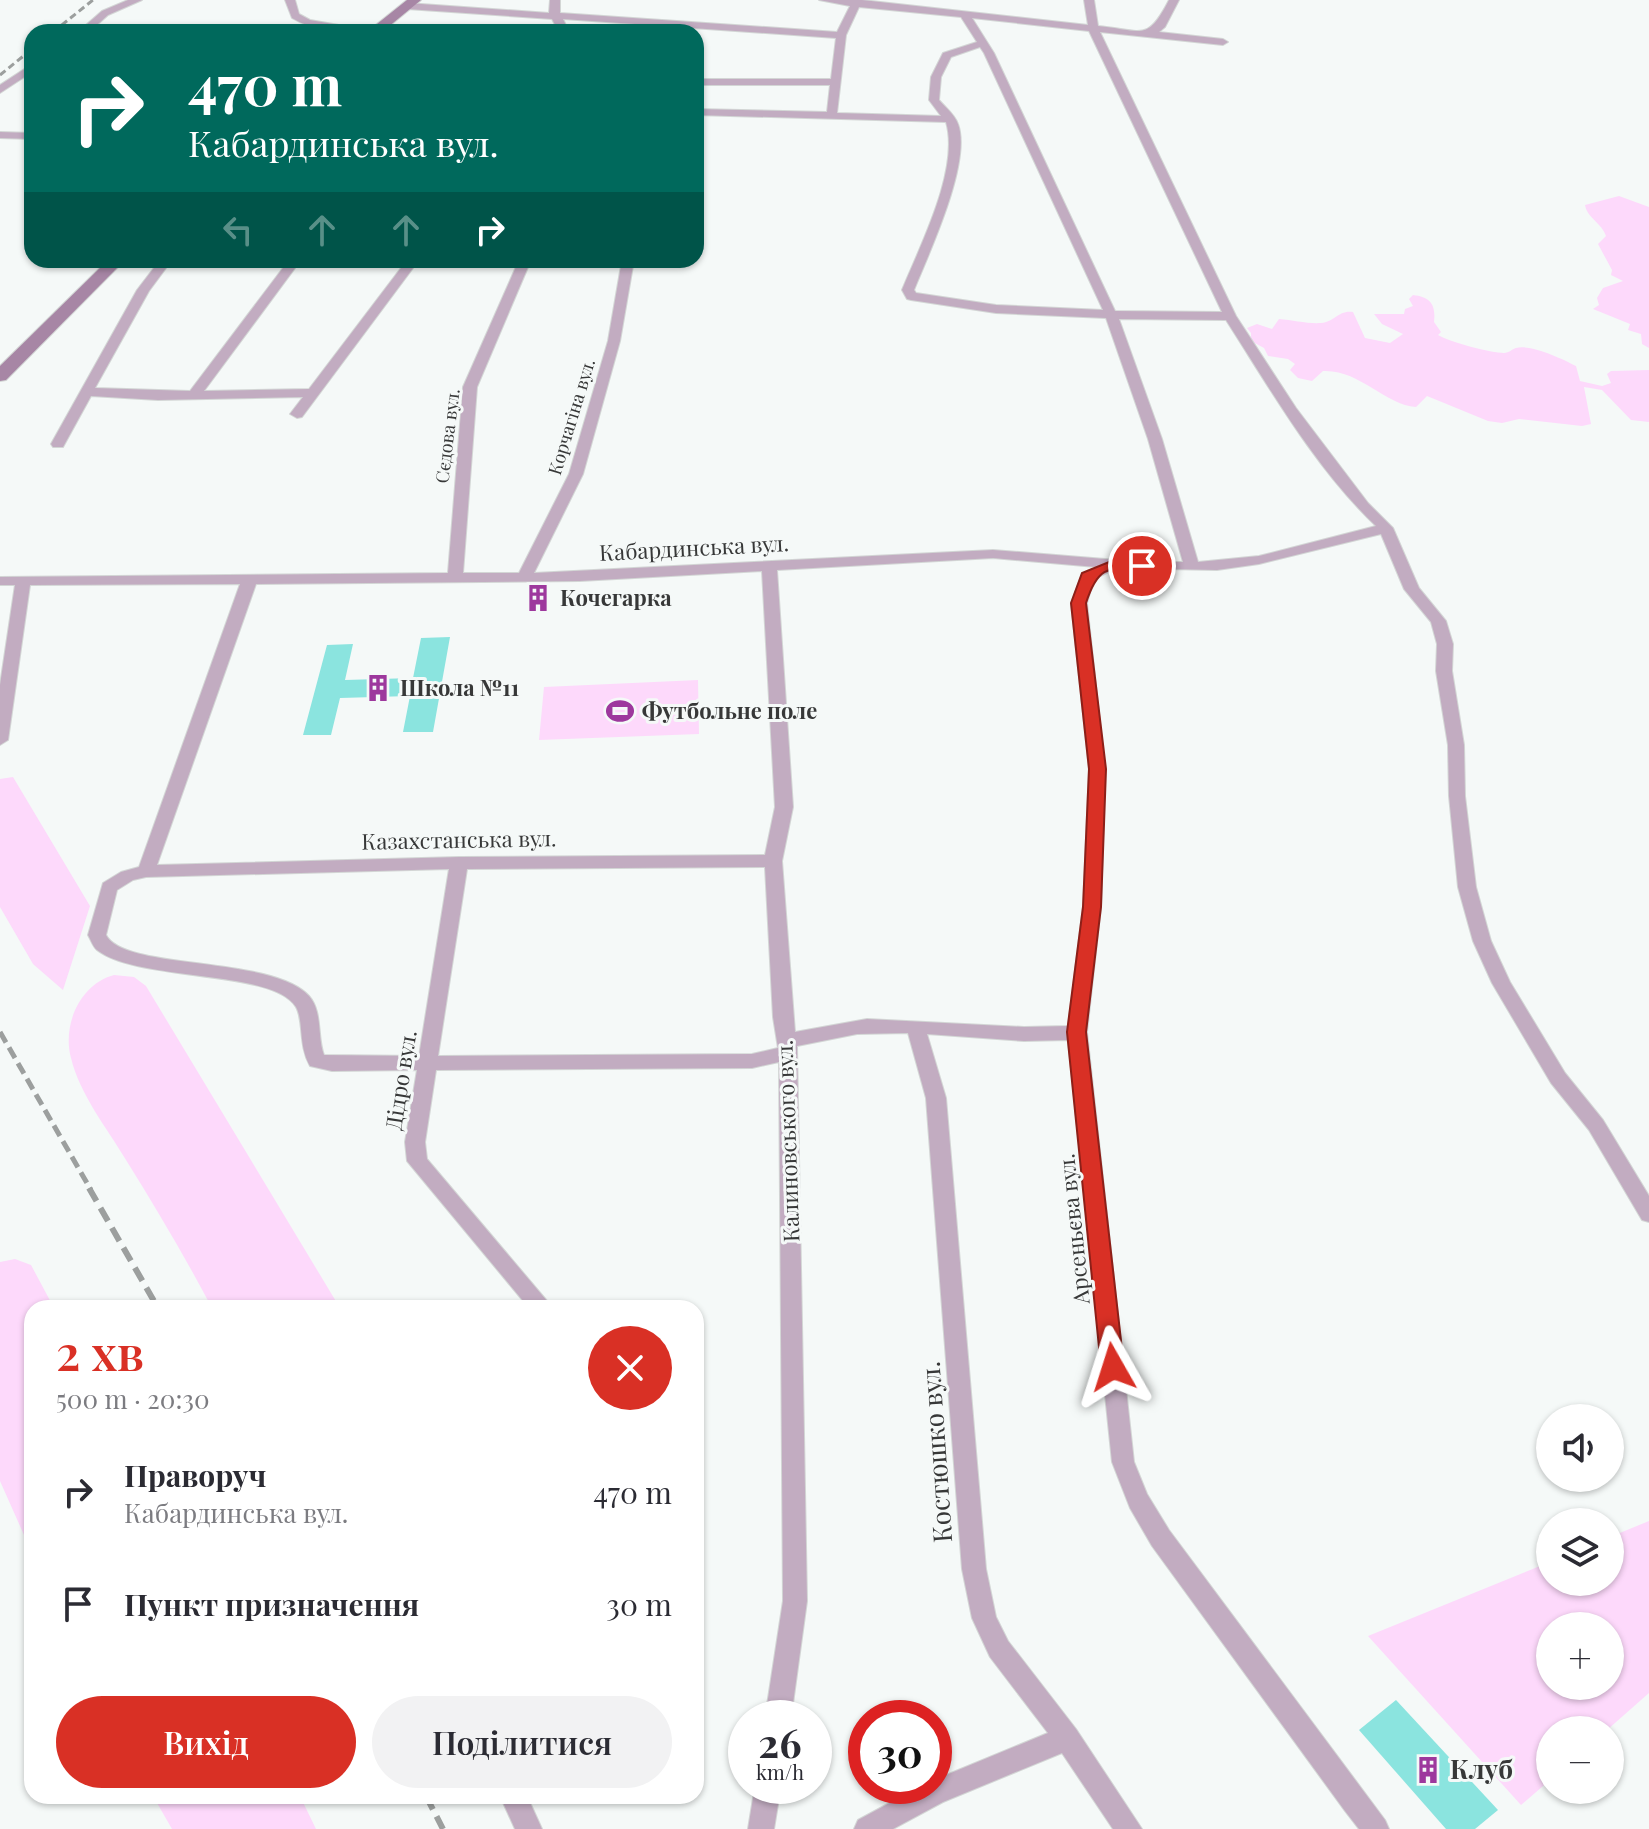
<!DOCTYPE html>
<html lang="uk">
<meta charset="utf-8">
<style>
:root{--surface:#fff;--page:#f2f2f3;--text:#2b2b33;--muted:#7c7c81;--accent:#d93025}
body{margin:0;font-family:"Playfair Display",serif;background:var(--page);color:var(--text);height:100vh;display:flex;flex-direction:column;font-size:30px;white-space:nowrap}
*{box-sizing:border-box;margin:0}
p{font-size:26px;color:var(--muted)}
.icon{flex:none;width:44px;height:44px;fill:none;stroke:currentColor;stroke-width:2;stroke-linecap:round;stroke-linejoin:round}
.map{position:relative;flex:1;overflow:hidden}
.sheet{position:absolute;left:24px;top:1300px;width:680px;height:504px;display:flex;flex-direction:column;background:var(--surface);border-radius:24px;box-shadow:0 2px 6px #0004}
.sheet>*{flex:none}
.guide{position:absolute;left:24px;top:24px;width:680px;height:244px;border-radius:24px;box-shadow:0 2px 6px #0004;background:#00695c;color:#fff;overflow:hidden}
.tools{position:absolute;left:1536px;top:1404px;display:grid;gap:16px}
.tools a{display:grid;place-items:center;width:88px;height:88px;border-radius:50%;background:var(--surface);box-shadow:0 2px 6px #0004;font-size:40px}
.speed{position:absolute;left:728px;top:1700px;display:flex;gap:16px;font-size:40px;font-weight:700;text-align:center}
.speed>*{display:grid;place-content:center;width:104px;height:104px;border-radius:50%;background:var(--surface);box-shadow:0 2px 6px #0004;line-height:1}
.speed small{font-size:20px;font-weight:400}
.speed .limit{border:12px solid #d22;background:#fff;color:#111}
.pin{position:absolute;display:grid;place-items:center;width:68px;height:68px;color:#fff;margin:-34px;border:4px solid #fff;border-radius:50%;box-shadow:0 2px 8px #0007}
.me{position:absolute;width:88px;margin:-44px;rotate:354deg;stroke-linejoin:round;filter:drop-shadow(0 0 6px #0008)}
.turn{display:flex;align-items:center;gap:28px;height:168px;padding:0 32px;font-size:36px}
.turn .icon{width:104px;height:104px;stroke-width:2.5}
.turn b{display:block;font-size:56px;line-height:68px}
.lanes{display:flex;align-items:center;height:76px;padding:0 32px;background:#0003;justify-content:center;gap:40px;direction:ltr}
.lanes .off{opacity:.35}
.round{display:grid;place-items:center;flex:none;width:84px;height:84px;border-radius:42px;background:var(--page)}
.headline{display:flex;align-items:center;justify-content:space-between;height:136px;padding:0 32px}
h1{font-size:48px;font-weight:600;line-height:60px;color:var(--accent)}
.cta{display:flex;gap:16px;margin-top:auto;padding:16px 32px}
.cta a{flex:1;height:92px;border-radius:48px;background:var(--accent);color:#fff;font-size:32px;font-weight:600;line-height:92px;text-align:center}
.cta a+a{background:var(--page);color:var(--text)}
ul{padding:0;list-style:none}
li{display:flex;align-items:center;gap:24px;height:112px;padding:0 32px}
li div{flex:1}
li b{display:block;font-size:30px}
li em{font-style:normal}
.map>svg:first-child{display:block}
</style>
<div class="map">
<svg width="1649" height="1829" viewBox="0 0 1649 1829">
<rect width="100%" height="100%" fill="#f5f9f8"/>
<g fill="#fdd9fb" fill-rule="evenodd">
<path d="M1619 196 1649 207V348L1642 344 1641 334 1628 330 1630 324 1593 309 1599 305 1597 298 1603 288 1623 281 1611 275 1612 270 1598 244 1606 236C1602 223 1587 218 1585 205Z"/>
<path d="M1413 295C1431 297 1436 305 1434 322L1441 332 1438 335C1449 342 1492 353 1504 353 1509 353 1512 349 1516 348 1531 344 1563 359 1576 366L1580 381 1602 386 1611 383 1607 374 1611 371 1649 370V422L1631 420 1602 390 1584 387 1591 424 1582 426 1519 419 1502 423 1488 421 1427 396 1416 407C1385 405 1359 369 1323 371L1312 381 1298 378 1290 370 1295 364 1288 359 1268 356 1264 348 1251 341V333L1247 328 1257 324 1272 329 1279 319C1293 320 1308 324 1321 323 1335 322 1338 310 1353 312L1365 338 1390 343 1403 334 1382 324 1374 314H1404L1405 309 1413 306 1409 299Z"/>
<polygon points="698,680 699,734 539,740 544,687"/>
<polygon points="13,777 90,906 63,990 33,964 0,907 0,779"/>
<path d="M114 975 134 977 146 986 340 1308H212C185 1257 156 1208 126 1160 107 1128 80 1095 71 1058 62 1025 80 984 114 975Z"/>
<polygon points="15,1259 31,1265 54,1308 32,1308 32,1553 0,1481 0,1262"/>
<path d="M1649 1521V1693L1607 1730H1550V1780L1521 1805 1368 1636 1550 1562V1582H1610V1537ZM1550 1626H1610V1686H1550Z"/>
<polygon points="153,1796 300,1796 316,1829 172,1829"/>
</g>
<g fill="#8be4df">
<polygon points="450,637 433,732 403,732 410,696 340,698 331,735 303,735 327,645 353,644 345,680 413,678 421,638"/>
<polygon points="1396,1700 1498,1810 1475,1829 1446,1829 1359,1730"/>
</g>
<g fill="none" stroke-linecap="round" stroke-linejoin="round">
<g stroke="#d3d6d5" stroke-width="2">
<g id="street">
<polygon points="128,0 142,0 108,15 89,32 78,32 102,11"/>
<path d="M285 0H295L299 14 310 20 379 32C350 32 317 33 292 18Z"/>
<path d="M550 0H560V13L837 32 850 6 819 0H862L1088 25 1084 0H1094L1098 26C1142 30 1147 43 1169 0H1179L1165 27 1159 32 1223 39 1228 42 1223 45 1100 32 1236 316 1296 408 1368 503 1393 528 1419 588 1446 621 1453 644 1452 671 1464 745 1465 796 1476 887 1491 941 1510 982 1565 1073 1603 1120 1649 1196V1222L1642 1220 1589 1130 1551 1083 1492 983 1473 941 1458 887 1449 796 1448 745 1436 671 1437 644 1431 622 1404 589 1381 534 1259 564 1217 570 1117 568 1094 579 1087 603 1105 769 1101 907 1087 1032 1134 1462 1147 1494 1169 1530 1385 1820 1389 1829H1359L1345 1811 1152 1546 1130 1508 1112 1462 1068 1040 1024 1041 927 1034 946 1098 986 1569 996 1617 1008 1641 1076 1729 1142 1829H1113L1062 1753 943 1802 893 1829H854L858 1820 921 1786H934V1780L1048 1733 990 1657 972 1618 962 1569 926 1098 908 1033 857 1034 797 1046 807 1601 791 1718H765L783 1601 779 1062 752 1068 436 1070 425 1142 427 1159 553 1308H529L407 1161 405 1142 417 1070 332 1071 310 1066C298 1045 304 1021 296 1007 273 969 138 982 97 950 93 947 91 940 88 935L103 883 121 872 139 867 240 584 30 585 8 740 0 745V685L15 585H0V577L448 573 463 387 519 260H531L477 387 463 573H519L569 474 608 341 622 260H634L620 341 583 474 534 573 993 550 1142 562H1183L1148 439 1106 318 996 313 911 300 907 299 902 290C920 246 960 169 946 122L696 115V109L827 112 830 85H696V79H831L836 38 563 19 569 32H559L552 19 407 9 402 6 407 3 549 13ZM859 7 961 17 977 42 943 53 931 77 929 100 941 116 837 113 846 35ZM972 18 1089 31 1222 312 1115 311 994 53ZM980 47 984 53 1103 310 996 305 916 293 914 290C929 253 972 162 958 124 955 115 945 107 939 100L941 77 951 57ZM1119 319 1226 320C1271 390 1315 468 1376 526L1259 556 1198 562 1162 439ZM993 558 1096 567 1082 574 1071 603 1089 769 1083 907 1068 1026 1024 1027 867 1019 795 1032 782 861 793 807 777 570ZM762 571 775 807 765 855 459 857 157 865 256 584 580 581ZM765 867 773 1017 778 1048 752 1054 438 1056 467 869ZM449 869 419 1056 324 1055C317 1037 323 1012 309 996 272 955 124 971 106 935L117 890 133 880 146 877Z"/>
<polygon points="32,64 32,72 0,93 0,85"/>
<polygon points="0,132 32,133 32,139 0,138"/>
<polygon points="160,260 172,260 149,291 95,388 190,391 289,260 301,260 204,391 309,389 407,260 419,260 302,417 297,418 290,414 303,397 158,400 91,396 63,447 53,447 51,444 137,290"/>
<polygon points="755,1786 781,1786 774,1829 748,1829"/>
<polygon points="500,1796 527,1796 542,1829 515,1829"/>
</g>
</g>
<g stroke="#d3d6d5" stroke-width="2">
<g id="secondary">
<polygon points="407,0 421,0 382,32 367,32"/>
<polygon points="108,260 125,260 6,380 0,381 0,366"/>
</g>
</g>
<use href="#street" fill="#c2acc1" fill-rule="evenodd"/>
<use href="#secondary" fill="#a786a5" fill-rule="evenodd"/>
<g stroke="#9c9f9e" stroke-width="3" stroke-dasharray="7 4" stroke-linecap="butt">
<polyline points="53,32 93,0"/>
<polyline points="0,75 32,49"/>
</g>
<polyline stroke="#9c9f9e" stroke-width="5" stroke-dasharray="12 6" stroke-linecap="butt" points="0,1032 91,1190"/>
<g stroke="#9c9f9e" stroke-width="6" stroke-dasharray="15 8" stroke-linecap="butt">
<polyline points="89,1188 158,1308"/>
<polyline points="426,1796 443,1829"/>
</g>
</g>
<path fill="#d93025" stroke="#8d1f18" stroke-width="2" d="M1114 560 1142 562 1150 566C1126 585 1105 544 1086 603L1106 769 1101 907 1086 1032 1124 1367 1121 1374H1105L1101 1367 1067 1032 1083 907 1089 769 1071 603 1082 573Z"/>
<defs>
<g id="building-bare" transform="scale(2.16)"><path d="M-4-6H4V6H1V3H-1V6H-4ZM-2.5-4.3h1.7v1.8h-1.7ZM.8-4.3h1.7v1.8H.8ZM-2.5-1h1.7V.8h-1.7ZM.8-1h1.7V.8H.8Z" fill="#9d389d" stroke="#f5f9f8" stroke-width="2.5" paint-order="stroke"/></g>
<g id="stadium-bare" transform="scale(2.16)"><path d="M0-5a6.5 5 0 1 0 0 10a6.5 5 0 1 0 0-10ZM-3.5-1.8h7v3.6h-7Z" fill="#9d389d" stroke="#f5f9f8" stroke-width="2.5" paint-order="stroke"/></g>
</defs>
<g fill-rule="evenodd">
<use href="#building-bare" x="538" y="598"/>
<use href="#building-bare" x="378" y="688"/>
<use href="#stadium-bare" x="620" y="711"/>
<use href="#building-bare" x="1428" y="1770"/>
</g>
<g text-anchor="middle" stroke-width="6" stroke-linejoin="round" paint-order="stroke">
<g font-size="18" fill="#373838" stroke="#f5f9f8">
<text transform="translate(572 417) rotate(-73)" y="6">Корчагіна вул.</text>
<text transform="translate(448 436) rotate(-83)" y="6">Сєдова вул.</text>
</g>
<g font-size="22" fill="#373838" stroke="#f5f9f8">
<text transform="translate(694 548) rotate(-3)" y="8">Кабардинська вул.</text>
<text transform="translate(459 840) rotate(-1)" y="8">Казахстанська вул.</text>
<text transform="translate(401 1080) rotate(-81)" y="8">Дідро вул.</text>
<text transform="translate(788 1141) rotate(-92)" y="8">Калиновського вул.</text>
<text transform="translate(1074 1229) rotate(-96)" y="8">Арсеньєва вул.</text>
</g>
<g font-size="22" font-weight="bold" fill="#373838" stroke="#f5f9f8" text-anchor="start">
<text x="560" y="606">Кочегарка</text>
<text x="400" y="696">Школа №11</text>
<text x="642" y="719">Футбольне поле</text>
</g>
<g font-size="26" fill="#373838" stroke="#f5f9f8">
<text transform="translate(937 1452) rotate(-94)" y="9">Костюшко вул.</text>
</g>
<g font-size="26" font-weight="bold" fill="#373838" stroke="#f5f9f8" text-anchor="start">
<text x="1450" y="1779">Клуб</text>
</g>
</g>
</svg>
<div class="tools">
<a><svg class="icon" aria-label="sound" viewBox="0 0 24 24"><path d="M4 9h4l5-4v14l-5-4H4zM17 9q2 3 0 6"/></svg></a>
<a><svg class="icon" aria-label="layers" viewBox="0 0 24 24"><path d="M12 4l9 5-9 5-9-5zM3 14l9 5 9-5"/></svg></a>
<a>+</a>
<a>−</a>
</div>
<div class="speed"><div>26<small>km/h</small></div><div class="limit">30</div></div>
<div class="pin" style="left:1142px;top:566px;background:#d93025"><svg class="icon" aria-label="arrive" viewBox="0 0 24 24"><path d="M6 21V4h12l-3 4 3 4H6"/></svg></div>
<svg class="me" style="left:1113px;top:1367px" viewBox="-20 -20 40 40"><path d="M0-17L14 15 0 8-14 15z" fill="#d93025" stroke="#fff" stroke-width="4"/></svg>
<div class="guide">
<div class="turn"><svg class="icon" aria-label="right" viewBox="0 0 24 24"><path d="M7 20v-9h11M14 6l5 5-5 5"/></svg><div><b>470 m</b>Кабардинська вул.</div></div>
<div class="lanes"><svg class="icon off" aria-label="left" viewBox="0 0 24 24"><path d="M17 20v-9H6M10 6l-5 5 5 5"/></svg><svg class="icon off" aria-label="ahead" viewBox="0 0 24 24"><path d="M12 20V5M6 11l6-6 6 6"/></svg><svg class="icon off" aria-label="ahead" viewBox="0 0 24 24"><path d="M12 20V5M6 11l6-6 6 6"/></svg><svg class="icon" aria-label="right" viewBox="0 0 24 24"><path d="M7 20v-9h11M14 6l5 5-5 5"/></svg></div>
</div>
<section class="sheet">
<div class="headline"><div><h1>2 хв</h1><p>500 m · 20:30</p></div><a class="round" style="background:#d93025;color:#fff"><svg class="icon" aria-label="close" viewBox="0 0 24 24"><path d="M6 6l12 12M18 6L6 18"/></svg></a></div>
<ul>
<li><svg class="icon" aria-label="right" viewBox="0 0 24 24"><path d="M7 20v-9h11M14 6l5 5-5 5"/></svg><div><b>Праворуч</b><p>Кабардинська вул.</p></div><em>470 m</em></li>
<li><svg class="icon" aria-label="arrive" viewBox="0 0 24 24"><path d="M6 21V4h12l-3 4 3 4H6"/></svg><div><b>Пункт призначення</b></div><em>30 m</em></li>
</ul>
<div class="cta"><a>Вихід</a><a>Поділитися</a></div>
</section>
</div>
